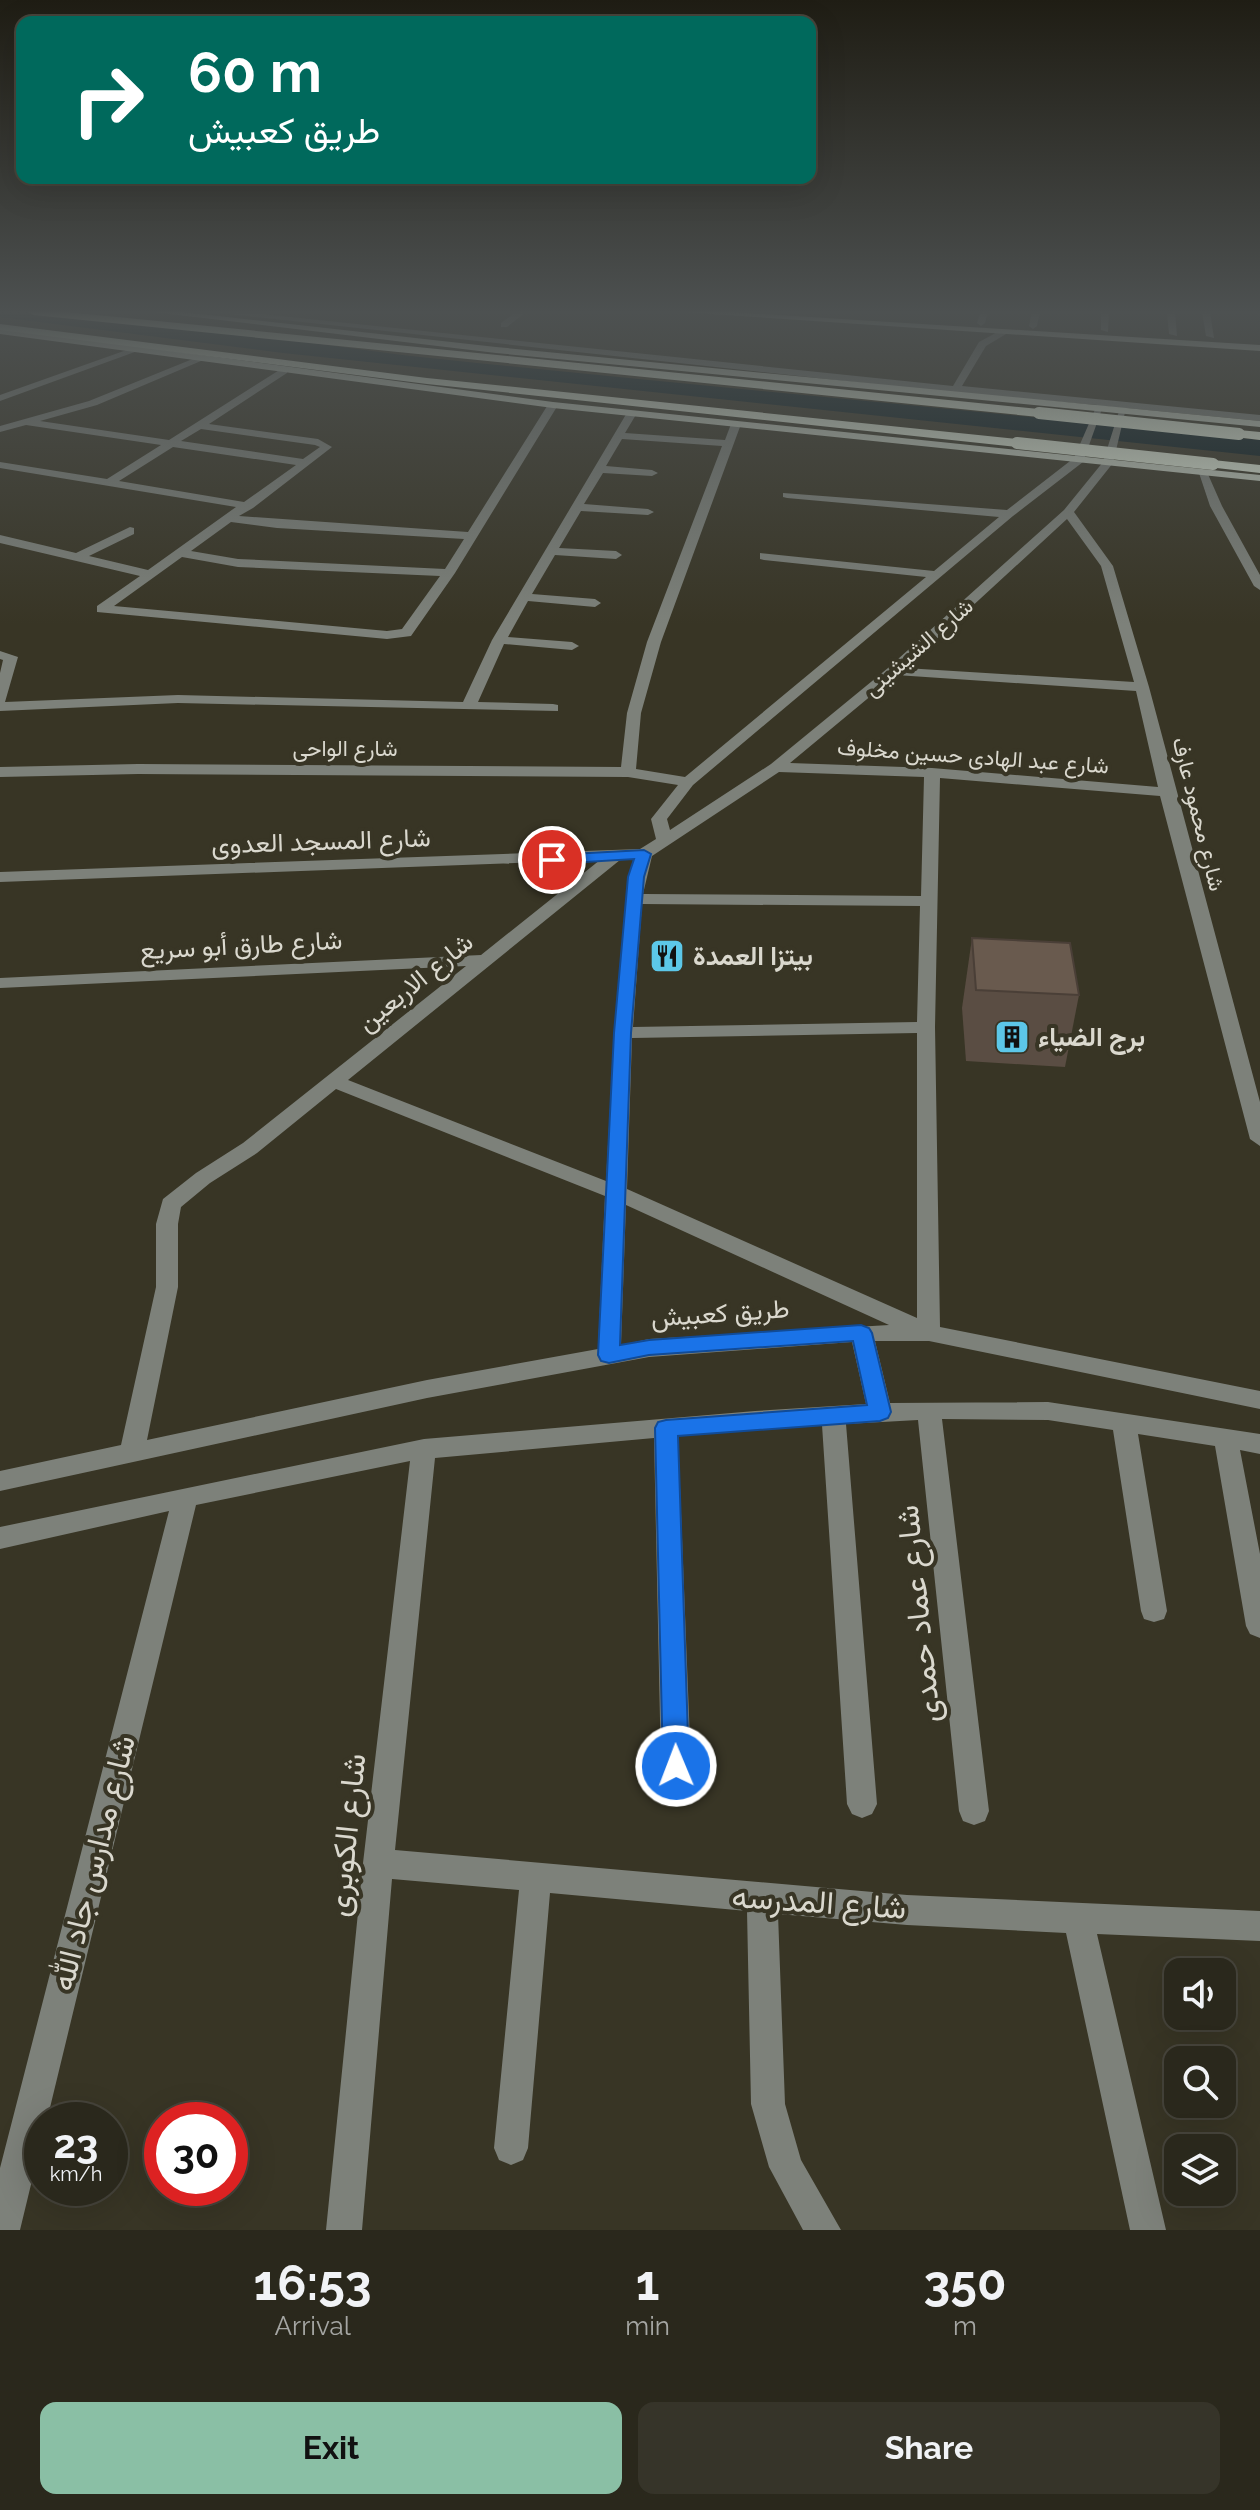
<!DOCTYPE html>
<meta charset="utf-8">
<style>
:root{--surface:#2a281c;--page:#363429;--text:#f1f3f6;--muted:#a5a6a3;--line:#46443b;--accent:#8abfa5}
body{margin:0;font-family:Raleway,Vazirmatn,sans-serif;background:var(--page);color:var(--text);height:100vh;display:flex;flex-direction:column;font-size:30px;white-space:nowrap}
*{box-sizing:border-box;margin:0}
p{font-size:26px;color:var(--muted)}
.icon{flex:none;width:44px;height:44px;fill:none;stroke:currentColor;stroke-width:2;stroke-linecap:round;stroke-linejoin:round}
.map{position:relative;height:2230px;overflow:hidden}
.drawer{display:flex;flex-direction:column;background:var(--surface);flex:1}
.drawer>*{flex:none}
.top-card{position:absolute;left:16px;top:16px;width:800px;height:168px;border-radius:16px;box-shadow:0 8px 32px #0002,0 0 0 2px var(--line);background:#00695c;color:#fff;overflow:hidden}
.controls{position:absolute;left:1164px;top:1958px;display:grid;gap:16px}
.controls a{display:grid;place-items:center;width:72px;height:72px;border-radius:16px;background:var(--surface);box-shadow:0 8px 32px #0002,0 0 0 2px var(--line);font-size:40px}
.speed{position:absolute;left:24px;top:2102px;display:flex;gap:16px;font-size:40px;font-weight:700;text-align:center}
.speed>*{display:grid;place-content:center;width:104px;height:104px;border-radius:50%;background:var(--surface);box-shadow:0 8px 32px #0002,0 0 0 2px var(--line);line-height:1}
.speed small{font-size:20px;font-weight:400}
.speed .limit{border:12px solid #d22;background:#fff;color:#111}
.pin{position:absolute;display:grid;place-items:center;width:68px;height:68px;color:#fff;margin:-34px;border:4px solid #fff;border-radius:50%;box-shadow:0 2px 8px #0007}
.me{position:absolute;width:88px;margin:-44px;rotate:359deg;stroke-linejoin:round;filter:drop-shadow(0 0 6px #0008)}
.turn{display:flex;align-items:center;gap:28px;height:168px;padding:0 40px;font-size:36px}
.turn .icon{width:104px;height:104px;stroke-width:2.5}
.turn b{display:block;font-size:56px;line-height:68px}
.eta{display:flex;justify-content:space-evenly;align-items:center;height:136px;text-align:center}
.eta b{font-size:48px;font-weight:700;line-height:56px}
.action{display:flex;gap:16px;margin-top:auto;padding:16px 40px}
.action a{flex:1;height:92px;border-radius:16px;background:var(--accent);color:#111;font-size:32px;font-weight:700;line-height:92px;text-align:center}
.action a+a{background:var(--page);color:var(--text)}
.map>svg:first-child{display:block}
</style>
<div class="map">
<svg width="1260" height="2230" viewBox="0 0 1260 2230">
<rect width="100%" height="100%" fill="#383525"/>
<path fill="#091b1f" d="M0 312C150 312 300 345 449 360 719 388 990 412 1260 440V456L283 353 0 317Z"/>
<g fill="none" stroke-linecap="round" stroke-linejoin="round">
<g fill="#7d817a" fill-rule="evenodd">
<path d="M210 312H241L953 386 979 342 1003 329 1006 334 986 346 962 386 1260 415V421L1126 408 1113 463 1074 512 1113 566 1149 687 1260 1102V1146L1250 1139 1160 796 940 778 935 1027 940 1327 1260 1391V1409L929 1341H875L890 1403 1048 1402 1260 1434V1454L1240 1450 1260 1554V1638L1250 1634 1246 1626 1215 1446 1138 1434 1167 1611 1164 1619 1154 1622 1144 1619 1141 1611 1113 1430 1048 1420 942 1419 989 1811 985 1821 974 1825 963 1821 959 1811 918 1420 846 1424 877 1804 872 1814 862 1818 852 1814 847 1804 822 1425 678 1436 691 1766 686 1775 676 1779 666 1775 661 1766 654 1438 435 1458 395 1850 907 1895 1260 1911V1941L1097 1934 1166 2230H1130L1066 1933 907 1925 778 1914 785 2104 801 2160 841 2230H803L769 2167 751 2104 747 1911 550 1893 528 2148 523 2160 511 2165 499 2160 494 2148 519 1890 392 1879 362 2230H326L363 1863 410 1461 196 1505 47 2120H42V2139L20 2230H0V2168L169 1511 0 1549V1527L424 1439 755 1411 866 1404 852 1342 649 1357 427 1398 0 1491V1471L121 1445 156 1287V1224L163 1199 196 1173 243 1143 466 966 0 988V978L481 955 600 860 0 882V872L640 849 656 839 651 819 678 785 628 777 138 774 0 777V767L138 764 621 767 627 713 647 642 722 446 622 439 606 466 652 470 658 473 652 476 603 473 584 504 648 509 654 512 648 515 581 511 559 548 616 551 622 555 616 559 555 555 532 594 595 599 601 603 595 607 528 601 508 637 572 642 579 646 572 650 504 644 478 702 553 704 558 705V711L178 703 0 711V673L3 660 0 659V651L18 657 5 702 178 695 463 702 492 640 628 411 637 413 625 433 725 440 731 424 736 421 741 424 661 642 641 713 636 769 685 777 926 577 764 560 760 559V553L934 571 999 517 787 498 783 497V493L1007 510 1074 458 1097 405 955 393ZM1103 406 1120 408 1103 462 1064 510 888 668 771 764 670 830 667 819 693 785 1013 516 1083 462ZM1067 519 1101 566 1134 682 905 668ZM896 675 1136 691 1158 787 932 768 790 763ZM779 772 924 777 921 896 643 894 652 856ZM634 859 627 888 614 1033 606 1181 348 1080 620 860ZM642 904 920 906 917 1022 633 1027ZM917 1033V1318L627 1189 632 1038ZM336 1089 605 1196 598 1349 427 1380 147 1440 178 1287V1224L181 1207 210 1183 257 1153ZM626 1205 889 1325 649 1339 621 1345Z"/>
<polygon points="516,312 526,312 507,327 501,327 501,323"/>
<polygon points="980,312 988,312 985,323 981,326 977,323"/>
<polygon points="1032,312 1040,312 1037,326 1033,329 1029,326"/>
<polygon points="1101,312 1109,312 1108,332 1101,330"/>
<polygon points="1167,312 1175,312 1177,336 1169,334"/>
<polygon points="1202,312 1210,312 1214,338 1206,336"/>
<polygon points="135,347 143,349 0,401 0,395"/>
<path d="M200 356 208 358 97 405 40 421 169 440 281 369H287V373L209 424 318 439 332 447 253 508 239 516 468 532 549 403 558 405 455 573 411 636 387 639 97 612V606L140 576 0 543V535L76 553 130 527 134 528V534L89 556 148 570 236 507 0 468V462L107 479 161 445 26 425 0 432V426L89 401ZM201 429 315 445 320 447 303 459 181 441ZM173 447 296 465 244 502 119 481ZM231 522 277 528 464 539 445 569 238 559 191 551ZM182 557 238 567 440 576 402 629 387 631 114 606Z"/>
<polygon points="1198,470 1207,472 1222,506 1260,575 1260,590 1254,586 1210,506"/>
</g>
<g fill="#c5cdbe" fill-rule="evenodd">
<polygon points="153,312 182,312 496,347 1260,421 1260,427 496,353"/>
<polygon points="681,312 730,312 1260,345 1260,351"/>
<polygon points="0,328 553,402 1260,475 1260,481 553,408 0,334"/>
</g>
<g fill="#e2ecd9" fill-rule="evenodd">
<polygon points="28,312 67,312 1039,409 1045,413 1039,417 33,315"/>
<polygon points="0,324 427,378 1017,439 1023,443 1017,447 427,384 0,330"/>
<polygon points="1239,430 1260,432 1260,440 1235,437 1233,434"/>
<polygon points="1213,460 1260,465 1260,473 1208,467 1206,464"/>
</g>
<g stroke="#e2ecd9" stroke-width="12">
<polyline points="1039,413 1239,434"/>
<polyline points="1017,443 1213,464"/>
</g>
</g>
<polygon fill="#5a4d43" points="972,938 1079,995 1065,1067 966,1061 962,1008"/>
<polygon fill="#695a4e" stroke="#4a3f37" stroke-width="2" points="972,938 1070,943 1079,995 976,990"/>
<linearGradient id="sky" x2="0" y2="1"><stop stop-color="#1f1d14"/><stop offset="0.5" stop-color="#4d5151"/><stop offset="1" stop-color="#4d5151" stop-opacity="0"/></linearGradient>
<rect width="1260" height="624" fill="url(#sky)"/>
<polygon fill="#1a73e8" stroke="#114b97" stroke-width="2" points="644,850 651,854 644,877 631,1033 620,1345 649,1340 861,1325 869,1328 872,1333 891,1412 888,1418 880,1421 678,1436 689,1766 685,1775 676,1779 666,1775 663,1766 655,1428 658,1422 666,1420 867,1405 853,1341 649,1355 609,1363 601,1361 598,1355 614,1033 628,877 634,859 552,864 545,860 552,855"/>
<defs>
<g id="restaurant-square" transform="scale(1.8)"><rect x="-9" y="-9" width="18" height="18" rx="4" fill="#5cc7e8" stroke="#383525"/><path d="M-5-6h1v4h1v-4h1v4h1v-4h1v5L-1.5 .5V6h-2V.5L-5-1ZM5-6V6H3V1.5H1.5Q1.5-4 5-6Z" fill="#111"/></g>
<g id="building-square" transform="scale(1.8)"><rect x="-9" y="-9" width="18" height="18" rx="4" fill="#5cc7e8" stroke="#383525"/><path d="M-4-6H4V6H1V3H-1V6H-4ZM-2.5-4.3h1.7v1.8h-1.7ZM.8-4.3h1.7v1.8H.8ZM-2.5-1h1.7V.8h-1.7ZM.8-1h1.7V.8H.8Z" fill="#111"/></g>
</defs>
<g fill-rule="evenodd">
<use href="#restaurant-square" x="667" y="956"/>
<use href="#building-square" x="1012" y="1037"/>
</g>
<g text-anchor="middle" stroke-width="8" stroke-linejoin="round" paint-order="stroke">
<g font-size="22" fill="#dad8ce" stroke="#383525">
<text transform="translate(918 647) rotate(-41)" y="8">شارع الشيشينى</text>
<text x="345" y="756">شارع الواحى</text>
<text transform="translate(973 756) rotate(4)" y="8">شارع عبد الهادى حسين مخلوف</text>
<text transform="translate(1199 814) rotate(76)" y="8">شارع محمود عارف</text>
</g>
<g font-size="26" fill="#dad8ce" stroke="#383525">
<text transform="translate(321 841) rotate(-2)" y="9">شارع المسجد العدوى</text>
<text transform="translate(241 945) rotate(-3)" y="9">شارع طارق أبو سريع</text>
<text transform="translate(415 982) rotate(-39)" y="9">شارع الاربعين</text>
<text transform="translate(720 1313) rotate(-4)" y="9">طريق كعبيش</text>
</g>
<g font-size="26" font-weight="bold" fill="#dad8ce" stroke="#383525" text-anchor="start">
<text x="693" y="965">بيتزا العمدة</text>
<text x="1038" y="1046">برج الضياء</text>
</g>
<g font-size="32" fill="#dad8ce" stroke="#383525">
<text transform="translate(918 1614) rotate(-96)" y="11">شارع عماد حمدى</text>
<text transform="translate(346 1835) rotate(-84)" y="11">شارع الكوبرى</text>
<text transform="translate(93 1863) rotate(-76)" y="11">شارع مدارس جاد الله</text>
<text transform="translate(819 1902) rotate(4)" y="11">شارع المدرسه</text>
</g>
</g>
</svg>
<div class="controls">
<a><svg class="icon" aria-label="sound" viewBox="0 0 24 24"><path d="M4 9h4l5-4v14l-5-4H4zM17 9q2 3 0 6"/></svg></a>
<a><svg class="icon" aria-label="search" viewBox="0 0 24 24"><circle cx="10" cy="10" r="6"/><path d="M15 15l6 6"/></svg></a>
<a><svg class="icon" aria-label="layers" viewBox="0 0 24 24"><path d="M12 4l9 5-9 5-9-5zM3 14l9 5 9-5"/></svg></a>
</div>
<div class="speed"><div>23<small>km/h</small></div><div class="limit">30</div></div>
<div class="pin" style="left:552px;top:860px;background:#d93025"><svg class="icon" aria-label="arrive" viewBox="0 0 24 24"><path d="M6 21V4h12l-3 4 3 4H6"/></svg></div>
<svg class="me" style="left:676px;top:1766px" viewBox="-20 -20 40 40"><circle r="17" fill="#1a73e8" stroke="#fff" stroke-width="3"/><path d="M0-11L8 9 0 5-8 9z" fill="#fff"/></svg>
<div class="top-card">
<div class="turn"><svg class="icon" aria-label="right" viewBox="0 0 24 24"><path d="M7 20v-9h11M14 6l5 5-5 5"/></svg><div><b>60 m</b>طريق كعبيش</div></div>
</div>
</div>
<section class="drawer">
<div class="eta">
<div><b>16:53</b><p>Arrival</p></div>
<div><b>1</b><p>min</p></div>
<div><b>350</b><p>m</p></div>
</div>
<div class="action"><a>Exit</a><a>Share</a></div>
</section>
